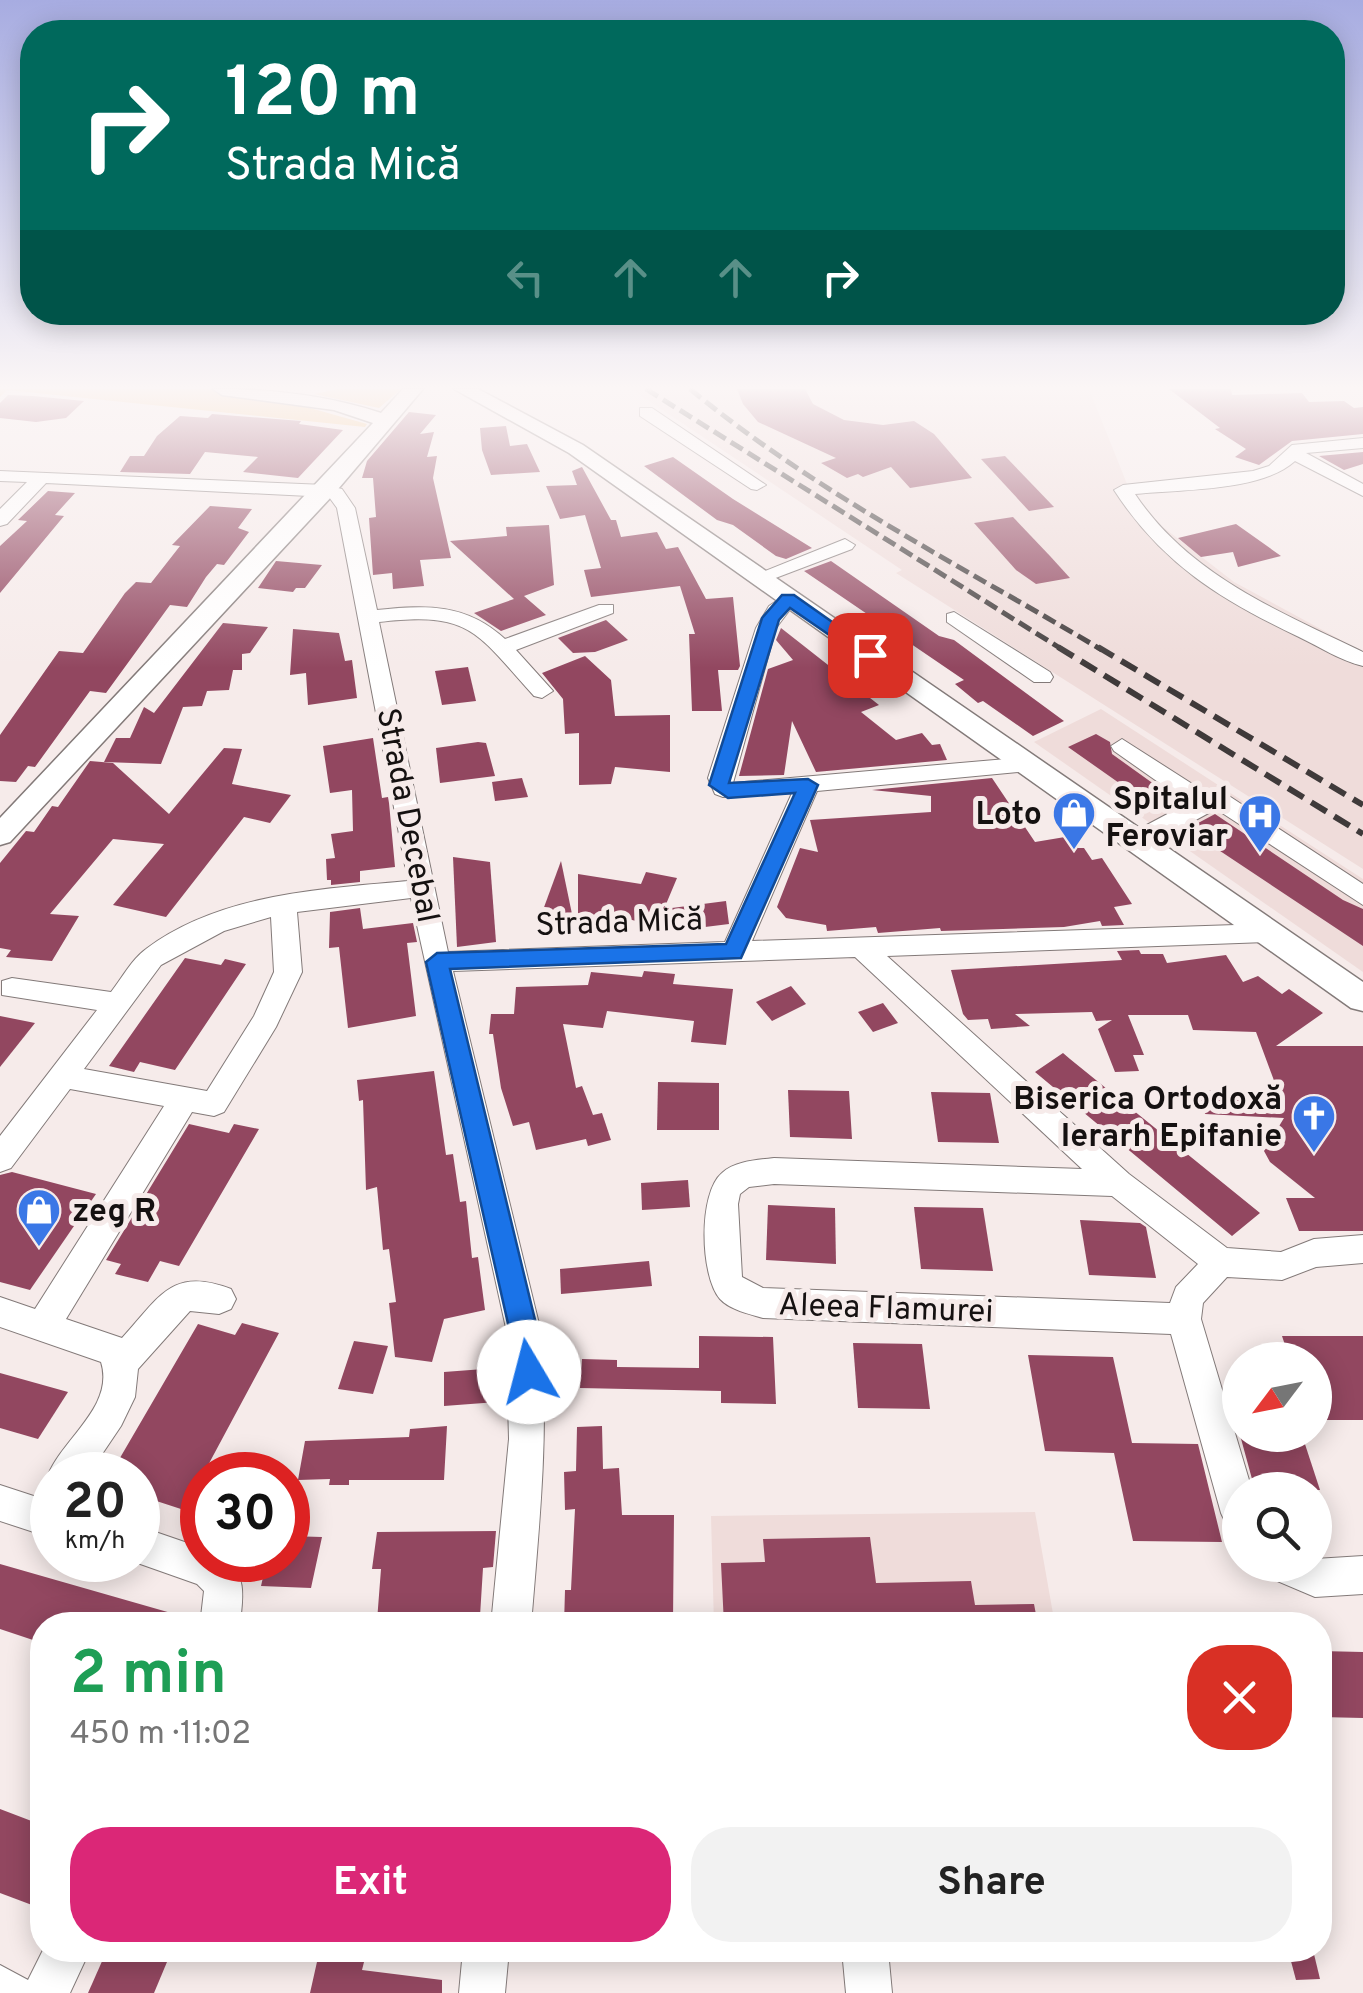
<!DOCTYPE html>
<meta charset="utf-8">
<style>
:root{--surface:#fff;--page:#f2f2f2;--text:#222;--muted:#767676;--accent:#db2777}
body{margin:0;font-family:Overpass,sans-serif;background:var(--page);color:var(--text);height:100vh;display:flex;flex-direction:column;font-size:38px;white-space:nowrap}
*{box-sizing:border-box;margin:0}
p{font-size:32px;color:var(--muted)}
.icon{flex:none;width:55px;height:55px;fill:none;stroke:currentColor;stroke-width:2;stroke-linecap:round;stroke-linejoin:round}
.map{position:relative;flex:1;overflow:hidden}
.sheet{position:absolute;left:30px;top:1612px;width:1302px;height:350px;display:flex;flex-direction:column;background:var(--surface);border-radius:40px;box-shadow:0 5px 25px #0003}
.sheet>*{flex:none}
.hud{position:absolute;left:20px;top:20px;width:1325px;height:305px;border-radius:40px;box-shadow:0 5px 25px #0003;background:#00695c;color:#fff;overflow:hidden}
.needle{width:65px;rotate:238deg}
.fabs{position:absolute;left:1222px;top:1342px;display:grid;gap:20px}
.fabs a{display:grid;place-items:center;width:110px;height:110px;border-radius:50%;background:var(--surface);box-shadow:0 5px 25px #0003;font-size:50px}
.speed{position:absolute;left:30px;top:1452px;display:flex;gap:20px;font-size:50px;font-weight:700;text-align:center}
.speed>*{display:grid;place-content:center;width:130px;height:130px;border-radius:50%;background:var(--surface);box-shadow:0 5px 25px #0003;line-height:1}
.speed small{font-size:25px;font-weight:400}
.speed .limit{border:15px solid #d22;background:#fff;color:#111}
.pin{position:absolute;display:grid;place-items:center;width:85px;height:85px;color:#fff;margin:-42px;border-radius:20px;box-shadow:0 5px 15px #0006}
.me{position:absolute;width:110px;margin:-55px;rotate:352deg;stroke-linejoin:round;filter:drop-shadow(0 0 8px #0008)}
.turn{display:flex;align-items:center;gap:35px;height:210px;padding:0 40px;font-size:45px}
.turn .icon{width:130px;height:130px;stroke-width:2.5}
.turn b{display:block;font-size:70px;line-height:85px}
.lanes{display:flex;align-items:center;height:95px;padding:0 40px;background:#0003;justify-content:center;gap:50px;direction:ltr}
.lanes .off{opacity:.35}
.round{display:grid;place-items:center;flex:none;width:105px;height:105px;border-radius:40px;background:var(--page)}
.head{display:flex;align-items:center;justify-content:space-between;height:170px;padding:0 40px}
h1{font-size:60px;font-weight:700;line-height:75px;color:#1e9e55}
.primary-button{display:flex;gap:20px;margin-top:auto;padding:20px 40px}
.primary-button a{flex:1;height:115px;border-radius:40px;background:var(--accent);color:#fff;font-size:40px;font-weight:700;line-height:115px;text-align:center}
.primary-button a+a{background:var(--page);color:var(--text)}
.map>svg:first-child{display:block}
</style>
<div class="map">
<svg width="1363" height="1993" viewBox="0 0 1363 1993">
<rect width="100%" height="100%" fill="#f6ebea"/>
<g fill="#efdcda">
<polygon points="631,389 1089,389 1127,484 1159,524 1234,582 1363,652 1363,869 896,573 902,570"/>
<polygon points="1101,709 1363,879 1363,972 1034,742"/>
<polygon points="1035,1512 1055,1625 714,1625 711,1516"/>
<polygon points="726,1950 888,1950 890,1963 726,1957"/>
</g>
<g fill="#f2c07a">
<polygon points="0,389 211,389 303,406 367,424 365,427 7,390 0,397"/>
<polygon points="337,389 401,389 379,408 314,394"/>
</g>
<g fill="#924760">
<polygon points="737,389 805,389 813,404 844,420 883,425 914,421 934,434 972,478 910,488 891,467 863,477 858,474 847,478 821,463 836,458 758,422 743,404"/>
<polygon points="1169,389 1231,389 1232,395 1302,393 1309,402 1344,401 1354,408 1363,407 1363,434 1292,441 1259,465 1235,457 1246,449 1215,429 1220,428"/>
<polygon points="8,395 33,396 84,401 66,418 36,422 0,418 0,403"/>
<polygon points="409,412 436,415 420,434 434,432 427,457 437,456 433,478 451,558 420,560 424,586 393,589 392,573 373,575 369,518 376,517 373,478 362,478 367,461"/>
<polygon points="212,414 301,421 299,424 343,430 298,478 243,472 258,457 205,452 190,474 120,472 130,456 144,456 157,436 180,416 208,418"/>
<polygon points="506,426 510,446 527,444 540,472 491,475 482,450 480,428"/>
<polygon points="1363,452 1363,464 1344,470 1319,456"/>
<polygon points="1005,456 1054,507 1029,511 981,459"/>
<polygon points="673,457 733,499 812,548 786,559 776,556 733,525 717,520 644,466"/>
<polygon points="582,467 611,520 616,520 621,537 657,532 666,549 678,547 706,599 733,597 740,666 738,670 718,670 722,711 692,711 689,634 695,634 680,586 591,597 584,570 601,568 585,515 560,519 546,486 577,485 572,471"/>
<polygon points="48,491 75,493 55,515 64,516 0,593 0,546 27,521 18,520"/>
<polygon points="210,506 252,509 238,528 249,532 224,565 217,564 206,577 187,607 170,605 106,693 90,691 35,767 28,766 16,782 0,781 0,735 59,651 83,653 125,593 136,582 151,583 180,546 172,545"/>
<polygon points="1013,517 1050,556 1070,578 1036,584 1016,570 974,523"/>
<polygon points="1236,524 1281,556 1238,567 1233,552 1201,557 1178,538"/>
<polygon points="549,525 554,585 524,596 546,615 501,631 474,613 514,599 450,541 507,536 506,527"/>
<polygon points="276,561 322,565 305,588 296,588 293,592 258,588"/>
<polygon points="831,561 939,636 954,640 1064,721 1033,736 983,701 978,703 955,684 964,680 804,571"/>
<polygon points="606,620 628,640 595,652 573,653 558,638"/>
<polygon points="223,623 268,627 250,653 242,654 242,670 233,670 229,690 207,691 202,706 183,707 161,764 104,762 116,738 130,738 144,707 154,713"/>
<polygon points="781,628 879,705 861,712 896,740 922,733 932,745 940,744 947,760 816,772 792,721 784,775 739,776 768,669 793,660 776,640"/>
<polygon points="293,629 339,633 345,661 352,660 357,698 308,705 306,673 290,675"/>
<polygon points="585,656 611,680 615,716 670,715 670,772 615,767 611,784 579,785 579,733 565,734 563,699 542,673"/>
<polygon points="468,667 476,701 442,705 435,671"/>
<polygon points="1096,734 1110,742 1112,754 1158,787 1139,797 1068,747"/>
<polygon points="373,738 382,798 388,797 389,803 395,867 360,871 360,882 331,885 331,880 327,880 326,859 335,858 331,834 353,831 352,790 330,793 323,746"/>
<polygon points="478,742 486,743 495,776 440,783 436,748"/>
<polygon points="224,748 242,749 232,784 291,795 270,823 244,817 166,917 113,905 164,844 113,839 50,914 79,916 52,961 6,957 11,950 0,948 0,863 26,831 34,832 52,806 58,807 90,761 113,763 169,814"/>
<polygon points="522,778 528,797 495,801 492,782"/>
<polygon points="992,778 1035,842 1065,837 1078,848 1084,848 1092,860 1102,858 1132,904 1114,907 1124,925 1102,926 1100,921 1064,927 941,931 940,928 878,933 876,927 827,931 826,925 786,918 777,907 800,848 818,852 810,820 931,812 931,796 872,790"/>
<polygon points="1215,814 1343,900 1363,909 1363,946 1187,829"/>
<polygon points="453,857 490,862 496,942 457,947"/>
<polygon points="561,861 572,914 543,910"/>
<polygon points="646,872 677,878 664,909 726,901 729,924 673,931 621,917 619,921 578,917 578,874 641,884"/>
<polygon points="360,908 363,929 413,923 417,942 407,943 416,1016 348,1028 339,947 329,948 330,912"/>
<polygon points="1139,950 1141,954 1163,954 1167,963 1226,955 1243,982 1258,976 1282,994 1289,989 1323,1013 1276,1046 1363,1046 1363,1231 1299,1231 1286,1198 1315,1198 1270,1162 1264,1151 1284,1118 1205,1114 1199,1090 1279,1094 1256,1032 1193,1030 1188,1015 1128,1015 1144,1055 1133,1055 1139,1071 1115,1072 1098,1029 1112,1020 1096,1021 1092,1012 1015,1014 1030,1026 991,1029 988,1019 968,1020 963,1014 951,970 1122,960 1117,951"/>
<polygon points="185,958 221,965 225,959 246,964 175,1070 140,1062 134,1072 109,1066"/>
<polygon points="644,971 675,974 673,984 733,989 726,1045 691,1042 694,1021 607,1011 603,1028 563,1024 576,1088 582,1086 593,1115 602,1113 611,1140 588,1146 586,1139 536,1150 529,1122 513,1126 501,1088 493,1034 489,1034 491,1014 514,1014 516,987 588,985 591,972 642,977"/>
<polygon points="791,986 806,1004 772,1021 756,1002"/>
<polygon points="883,1003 898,1023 873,1032 858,1012"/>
<polygon points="0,1016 35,1023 0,1067"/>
<polygon points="1063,1053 1070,1059 1260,1213 1232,1236 1035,1072"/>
<polygon points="434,1071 446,1155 453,1154 460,1202 466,1201 472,1258 478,1257 485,1310 444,1319 432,1362 395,1357 389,1303 396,1302 389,1249 383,1250 377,1187 366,1190 363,1100 359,1101 357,1080"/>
<polygon points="658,1082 719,1083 719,1130 657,1130"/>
<polygon points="788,1090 849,1091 852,1139 790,1137"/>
<polygon points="931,1092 990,1093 999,1143 938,1142"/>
<polygon points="189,1124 229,1133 234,1124 259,1129 179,1266 160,1261 148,1282 115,1274 121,1264 106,1260"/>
<polygon points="12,1172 96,1194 30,1290 0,1282 0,1175"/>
<polygon points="688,1180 690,1207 642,1210 641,1183"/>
<polygon points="768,1205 835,1208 836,1264 766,1260"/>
<polygon points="914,1207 983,1208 993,1271 921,1269"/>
<polygon points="1080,1220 1140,1223 1146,1227 1156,1278 1089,1275"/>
<polygon points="649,1261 652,1286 561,1294 560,1269"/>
<polygon points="242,1323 279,1333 184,1510 138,1495 138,1475 110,1475 198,1324 235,1335"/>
<polygon points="699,1336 773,1337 776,1404 721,1403 721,1391 580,1388 582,1359 617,1360 617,1367 699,1368"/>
<polygon points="1282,1336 1363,1336 1363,1420 1315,1420 1315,1360 1290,1360"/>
<polygon points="354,1341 388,1346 373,1394 338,1389"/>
<polygon points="853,1343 922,1344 930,1409 858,1408"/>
<polygon points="1028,1355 1113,1357 1132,1443 1198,1444 1222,1542 1133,1541 1114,1453 1045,1451"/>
<polygon points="497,1368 497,1402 444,1406 444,1372"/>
<polygon points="0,1373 68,1392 38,1439 0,1428"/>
<polygon points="447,1426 444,1480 349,1480 349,1485 329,1485 330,1479 298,1480 305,1441 409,1437 410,1429"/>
<polygon points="602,1426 603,1469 619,1468 622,1515 674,1515 673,1622 564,1625 565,1590 571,1590 575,1509 565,1510 564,1472 576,1471 577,1427"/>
<polygon points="1240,1435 1302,1435 1320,1490 1255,1490"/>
<polygon points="496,1531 493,1567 483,1568 480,1616 377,1621 381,1569 372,1569 377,1532"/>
<polygon points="288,1536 322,1537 311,1588 261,1586 267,1560 288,1560"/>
<polygon points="870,1537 876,1583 971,1581 975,1605 1034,1604 1038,1625 724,1625 721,1563 765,1562 763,1539"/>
<polygon points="0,1564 192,1619 192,1625 42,1625 42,1643 0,1629"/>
<polygon points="1320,1651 1363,1652 1363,1718 1320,1717"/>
<polygon points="0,1809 42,1825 42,1885 32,1905 0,1893"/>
<polygon points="107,1950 172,1950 154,1993 88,1993"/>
<polygon points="1288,1950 1313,1950 1320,1979 1296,1980"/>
<polygon points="319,1953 365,1958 362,1970 442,1980 442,1993 310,1993"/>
</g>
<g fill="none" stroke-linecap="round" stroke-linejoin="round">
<g stroke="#837a79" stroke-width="2">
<g id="minor">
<polygon points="640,408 652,408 766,485 757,490 751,489 640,416"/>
<path d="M1363 438V448L1306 453 1363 484V496L1295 461C1261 492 1180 489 1135 494 1189 575 1278 611 1363 652V666C1341 661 1320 647 1299 637 1221 600 1162 564 1114 490L1123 485 1253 471 1269 466 1292 445Z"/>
<path d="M0 471 325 485 342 489 355 508 377 610C427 605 466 603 505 639L599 605H613V613L516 650 553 691 542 698 534 696C476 632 471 611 379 622L448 952 725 942 792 793 723 797 715 794 708 778 756 628 769 606 788 593 798 599 776 628 733 783 1028 757 1040 764 1028 771 817 791 752 941 1266 924 1275 926 1279 933 1275 940 1266 942 887 956 1129 1174 1227 1248 1281 1252 1314 1239 1363 1235V1263L1316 1267 1282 1280 1227 1277 1203 1303 1201 1319 1252 1490H1240V1532L1227 1526 1221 1513 1171 1334 763 1318C750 1314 730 1310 720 1299 700 1276 698 1193 722 1173 735 1161 757 1160 774 1158L1082 1169 855 957 453 971 540 1328C550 1428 539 1526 531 1625H491L509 1439 506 1328 411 898 297 912 302 972 276 1027 224 1112 214 1116 192 1112 66 1319 122 1338C159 1298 171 1266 231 1289L236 1299 231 1309 219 1314 190 1311 138 1369 135 1397 121 1426 88 1475H52V1486L48 1475C63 1438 115 1406 101 1362L0 1327V1297L35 1309 164 1106 70 1089 11 1168 0 1172V1136L97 1010 2 995V981L12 978 111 992C122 978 132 959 146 949 219 894 321 889 408 881L337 508 329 497 46 483 7 524 0 526V509L27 482 0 481ZM271 917 274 972 254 1016 207 1091 84 1069 161 965 224 931ZM774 1184 1112 1196 1198 1264 1176 1287 1170 1303 763 1288 742 1277 738 1204 740 1194 749 1187Z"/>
<polygon points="845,539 855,545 852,549 765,582 758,584 748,578"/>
<polygon points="954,612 1050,672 1053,677 1050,682 1034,682 947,622 947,614"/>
<polygon points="1122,739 1208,794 1229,796 1363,884 1363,905 1216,809 1146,847 1128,847 1125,841 1128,835 1188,803 1114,751 1111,746"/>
<polygon points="0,1485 52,1502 52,1538 0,1521"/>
<path d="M138 1526 202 1548V1560H227C248 1579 242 1599 240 1625H200L204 1591 197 1584 129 1560H138Z"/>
<polygon points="1363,1556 1363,1594 1315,1597 1270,1578 1264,1565 1315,1565 1315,1559"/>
<polygon points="43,1950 90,1950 70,1993 0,1993 0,1965 28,1980"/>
<polygon points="463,1950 509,1950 505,1993 459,1993"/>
<polygon points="842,1950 888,1950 892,1993 846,1993"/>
</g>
</g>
<g stroke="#837a79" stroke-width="3">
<g id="major">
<path d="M213 389C271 389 326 395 381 413L403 389H423L333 495 10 842 0 845V818L373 423 334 410 222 395Z"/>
<polygon points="454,389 478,389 583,445 1363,982 1363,1011 1351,1008 569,453"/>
</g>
</g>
<use href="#minor" fill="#fff" fill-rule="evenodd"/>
<use href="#major" fill="#fff" fill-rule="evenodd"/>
<g stroke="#3f3a3a" stroke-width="5" stroke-dasharray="14 6" stroke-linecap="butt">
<polyline points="646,389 1063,650"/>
<path d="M690 389C815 492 963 567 1102 650"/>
</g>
<g stroke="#3f3a3a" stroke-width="6" stroke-dasharray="18 9" stroke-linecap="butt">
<polyline points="1058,647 1363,834"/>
<polyline points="1098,647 1363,805"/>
</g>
</g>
<linearGradient id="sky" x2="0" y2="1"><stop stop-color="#a7ace1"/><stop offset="0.58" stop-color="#fbf6f6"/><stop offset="1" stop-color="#fbf6f6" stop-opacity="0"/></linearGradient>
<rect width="1363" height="668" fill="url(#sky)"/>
<polygon fill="#1a73e8" stroke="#114b97" stroke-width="2.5" points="782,595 794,595 879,655 864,659 790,608 779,620 729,783 808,779 818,785 741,958 450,969 537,1328 543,1372 539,1382 529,1386 519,1382 509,1328 426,962 437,953 726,944 795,793 728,798 709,785 762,618"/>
<defs>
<g id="shop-pin" transform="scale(2.25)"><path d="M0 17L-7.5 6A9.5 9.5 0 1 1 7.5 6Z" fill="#3a77e6" stroke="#f6ebea"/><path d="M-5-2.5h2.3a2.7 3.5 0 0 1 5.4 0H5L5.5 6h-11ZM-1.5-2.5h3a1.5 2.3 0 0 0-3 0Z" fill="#fff"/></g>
<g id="hospital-pin" transform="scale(2.25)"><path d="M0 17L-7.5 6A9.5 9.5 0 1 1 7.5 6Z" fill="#3a77e6" stroke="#f6ebea"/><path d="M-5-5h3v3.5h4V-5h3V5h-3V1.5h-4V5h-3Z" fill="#fff"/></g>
<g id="church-pin" transform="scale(2.25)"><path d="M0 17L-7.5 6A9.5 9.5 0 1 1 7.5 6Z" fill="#3a77e6" stroke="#f6ebea"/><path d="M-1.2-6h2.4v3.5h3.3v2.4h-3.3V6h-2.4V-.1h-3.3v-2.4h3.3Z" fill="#fff"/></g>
</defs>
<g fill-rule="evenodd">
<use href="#shop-pin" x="1074" y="813"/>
<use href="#hospital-pin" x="1260" y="816"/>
<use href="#church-pin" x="1314" y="1116"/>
<use href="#shop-pin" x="39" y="1210"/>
</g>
<g text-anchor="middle" stroke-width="10" stroke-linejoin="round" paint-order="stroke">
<g font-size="32" font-weight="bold" fill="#151111" stroke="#f6ebea" text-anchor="end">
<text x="1228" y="809">Spitalul<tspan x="1228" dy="37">Feroviar</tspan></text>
<text x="1042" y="824">Loto</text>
<text x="1282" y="1109">Biserica Ortodoxă<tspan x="1282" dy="37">Ierarh Epifanie</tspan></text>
<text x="72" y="1221" text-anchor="start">zeg R</text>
</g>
<g font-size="32" fill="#151111" stroke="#f6ebea">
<text transform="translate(409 815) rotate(79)" y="11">Strada Decebal</text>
<text transform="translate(619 921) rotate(-2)" y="11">Strada Mică</text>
<text transform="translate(886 1307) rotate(2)" y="11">Aleea Flamurei</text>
</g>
</g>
</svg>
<div class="fabs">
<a><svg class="needle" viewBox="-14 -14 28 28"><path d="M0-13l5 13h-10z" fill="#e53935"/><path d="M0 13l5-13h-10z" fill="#767676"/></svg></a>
<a><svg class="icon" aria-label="search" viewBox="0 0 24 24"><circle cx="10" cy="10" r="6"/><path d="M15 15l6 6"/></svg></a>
</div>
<div class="speed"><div>20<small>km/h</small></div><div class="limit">30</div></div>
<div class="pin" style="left:870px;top:655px;background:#d93025"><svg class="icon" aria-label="arrive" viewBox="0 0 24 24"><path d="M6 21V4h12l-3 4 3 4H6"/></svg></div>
<svg class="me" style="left:529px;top:1372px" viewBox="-20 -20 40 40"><circle r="19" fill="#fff"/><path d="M0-13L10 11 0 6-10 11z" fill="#1a73e8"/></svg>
<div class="hud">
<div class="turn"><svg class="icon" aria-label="right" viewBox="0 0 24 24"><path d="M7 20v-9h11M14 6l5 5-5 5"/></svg><div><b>120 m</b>Strada Mică</div></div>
<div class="lanes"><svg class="icon off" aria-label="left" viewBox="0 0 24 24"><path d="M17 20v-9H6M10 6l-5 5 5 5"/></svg><svg class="icon off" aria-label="ahead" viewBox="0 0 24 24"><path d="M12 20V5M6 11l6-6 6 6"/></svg><svg class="icon off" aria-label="ahead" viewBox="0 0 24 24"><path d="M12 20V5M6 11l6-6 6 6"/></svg><svg class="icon" aria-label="right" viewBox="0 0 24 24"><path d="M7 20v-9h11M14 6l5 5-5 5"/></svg></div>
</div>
<section class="sheet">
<div class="head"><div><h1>2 min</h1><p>450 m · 11:02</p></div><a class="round" style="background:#d93025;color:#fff"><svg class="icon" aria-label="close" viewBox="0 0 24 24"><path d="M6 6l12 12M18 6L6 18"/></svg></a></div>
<div class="primary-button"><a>Exit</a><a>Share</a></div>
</section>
</div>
